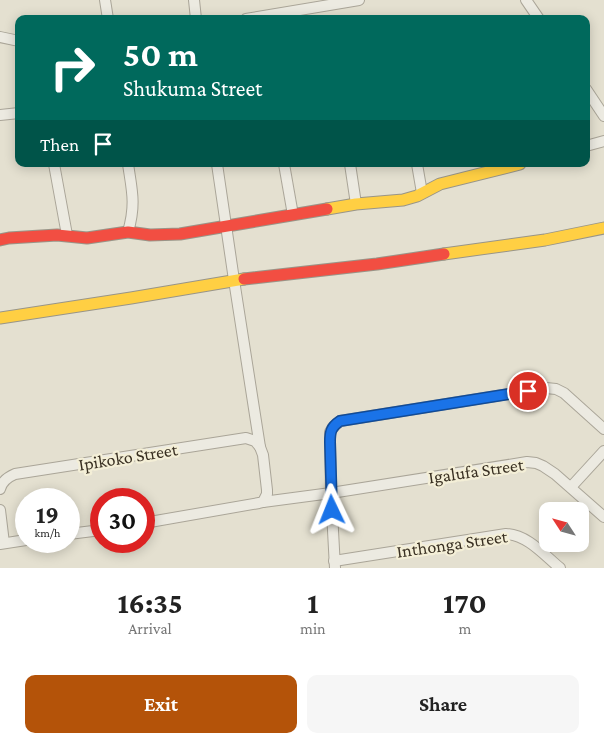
<!DOCTYPE html>
<style>
:root{--surface:#fff;--page:#f6f6f6;--text:#222;--muted:#767676;--accent:#b45309}
body{margin:0;font-family:"Crimson Pro",serif;background:var(--page);color:var(--text);height:100vh;display:flex;flex-direction:column;font-size:19px;white-space:nowrap}
*{box-sizing:border-box;margin:0}
p{font-size:16px;color:var(--muted)}
.icon{flex:none;width:28px;height:28px;fill:none;stroke:currentColor;stroke-width:2;stroke-linecap:round;stroke-linejoin:round}
.map{position:relative;height:568px;overflow:hidden}
.panel{display:flex;flex-direction:column;background:var(--surface);flex:1}
.panel>*{flex:none}
.banner{position:absolute;left:15px;top:15px;width:575px;height:152px;border-radius:10px;box-shadow:0 2px 12px #0003;background:#00695c;color:#fff;overflow:hidden}
.needle{width:32px;rotate:306deg}
.buttons{position:absolute;left:539px;top:502px;display:grid;gap:10px}
.buttons a{display:grid;place-items:center;width:50px;height:50px;border-radius:10px;background:var(--surface);box-shadow:0 2px 12px #0003;font-size:25px}
.speed{position:absolute;left:15px;top:488px;display:flex;gap:10px;font-size:25px;font-weight:700;text-align:center}
.speed>*{display:grid;place-content:center;width:65px;height:65px;border-radius:50%;background:var(--surface);box-shadow:0 2px 12px #0003;line-height:1}
.speed small{font-size:12px;font-weight:400}
.speed .limit{border:8px solid #d22;background:#fff;color:#111}
.pin{position:absolute;display:grid;place-items:center;width:42px;height:42px;color:#fff;margin:-21px;border:2px solid #fff;border-radius:50%;box-shadow:0 1px 5px #0007}
.me{position:absolute;width:55px;margin:-28px;rotate:358deg;stroke-linejoin:round;filter:drop-shadow(0 0 4px #0008)}
.turn{display:flex;align-items:center;gap:18px;height:105px;padding:0 25px;font-size:22px}
.turn .icon{width:65px;height:65px;stroke-width:2.5}
.turn b{display:block;font-size:35px;line-height:42px}
.then{display:flex;align-items:center;height:48px;padding:0 25px;background:#0003;gap:10px;font-size:19px}
.eta{display:flex;justify-content:space-evenly;align-items:center;height:85px;text-align:center}
.eta b{font-size:30px;font-weight:700;line-height:35px}
.button{display:flex;gap:10px;margin-top:auto;padding:10px 25px}
.button a{flex:1;height:58px;border-radius:10px;background:var(--accent);color:#fff;font-size:20px;font-weight:700;line-height:58px;text-align:center}
.button a+a{background:var(--page);color:var(--text)}
.map>svg:first-child{display:block}
</style>
<div class="map">
<svg width="604" height="568" viewBox="0 0 604 568">
<rect width="100%" height="100%" fill="#e4e0d0"/>
<g fill="none" stroke-linecap="round" stroke-linejoin="round">
<g stroke="#aaa598" stroke-width="12">
<g id="street">
<polyline points="105,0 108,19"/>
<polyline points="194,0 196,19"/>
<polyline points="526,0 539,19"/>
<polyline points="246,19 359,0"/>
<polyline points="0,37 19,41"/>
<polyline points="586,89 604,116"/>
<polyline points="0,115 19,113"/>
<polyline points="586,146 604,141"/>
<polyline points="54,164 67,235"/>
<polyline points="217,164 234,280 260,447 263,455 267,490 267,494 263,502"/>
<polyline points="284,164 293,215"/>
<polyline points="350,164 356,204"/>
<polyline points="417,164 422,193"/>
<path d="M128 232C136 204 132 191 128 164"/>
<polyline points="571,487 604,451"/>
<path d="M0 489C2 481 8 477 15 474L246 438 255 441 260 447"/>
<polyline points="0,510 4,543"/>
<polyline points="144,523 259,503 263,502 331,493 527,462 536,463 543,466 555,474 604,517"/>
<polyline points="69,534 101,530"/>
<polyline points="0,544 26,540"/>
<path d="M334 561 506 534C528 535 544 555 560 568"/>
<polyline points="335,568 331,493 330,442 330,432 333,427 340,421 546,388 556,389 564,393 604,429"/>
</g>
</g>
<g stroke="#999588" stroke-width="13">
<g id="slow">
<polyline points="327,209 356,204 403,200 417,196 440,184 520,164"/>
<polyline points="444,254 545,240 604,228"/>
<polyline points="0,318 131,298 244,279"/>
</g>
</g>
<g stroke="#999588" stroke-width="13">
<g id="jam">
<polyline points="0,240 9,238 57,235 87,238 128,232 150,235 180,234 327,209"/>
<polyline points="244,279 377,264 444,254"/>
</g>
</g>
<use href="#street" stroke="#eceae1" stroke-width="10"/>
<use href="#slow" stroke="#ffcf43" stroke-width="11"/>
<use href="#jam" stroke="#f24e42" stroke-width="11"/>
</g>
<g fill="none" stroke-linecap="round" stroke-linejoin="round">
<g stroke="#114b97" stroke-width="12">
<path id="route" d="M332 510 330 442C330 432 331 427 340 421L528 391"/>
</g>
<use href="#route" stroke="#1a73e8" stroke-width="9"/>
</g>
<g text-anchor="middle" stroke-width="4.5" stroke-linejoin="round" paint-order="stroke">
<g font-size="18" fill="#382f21" stroke="#f4efd7">
<text transform="translate(128 457) rotate(-9)" y="6">Ipikoko Street</text>
<text transform="translate(476 471) rotate(-8)" y="6">Igalufa Street</text>
<text transform="translate(452 544) rotate(-8)" y="6">Inthonga Street</text>
</g>
</g>
</svg>
<div class="buttons">
<a><svg class="needle" viewBox="-14 -14 28 28"><path d="M0-13l5 13h-10z" fill="#e53935"/><path d="M0 13l5-13h-10z" fill="#767676"/></svg></a>
</div>
<div class="speed"><div>19<small>km/h</small></div><div class="limit">30</div></div>
<div class="pin" style="left:528px;top:391px;background:#d93025"><svg class="icon" aria-label="arrive" viewBox="0 0 24 24"><path d="M6 21V4h12l-3 4 3 4H6"/></svg></div>
<svg class="me" style="left:332px;top:510px" viewBox="-20 -20 40 40"><path d="M0-17L14 15 0 8-14 15z" fill="#1a73e8" stroke="#fff" stroke-width="4"/></svg>
<div class="banner">
<div class="turn"><svg class="icon" aria-label="right" viewBox="0 0 24 24"><path d="M7 20v-9h11M14 6l5 5-5 5"/></svg><div><b>50 m</b>Shukuma Street</div></div>
<div class="then">Then<svg class="icon" aria-label="arrive" viewBox="0 0 24 24"><path d="M6 21V4h12l-3 4 3 4H6"/></svg></div>
</div>
</div>
<section class="panel">
<div class="eta">
<div><b>16:35</b><p>Arrival</p></div>
<div><b>1</b><p>min</p></div>
<div><b>170</b><p>m</p></div>
</div>
<div class="button"><a>Exit</a><a>Share</a></div>
</section>
